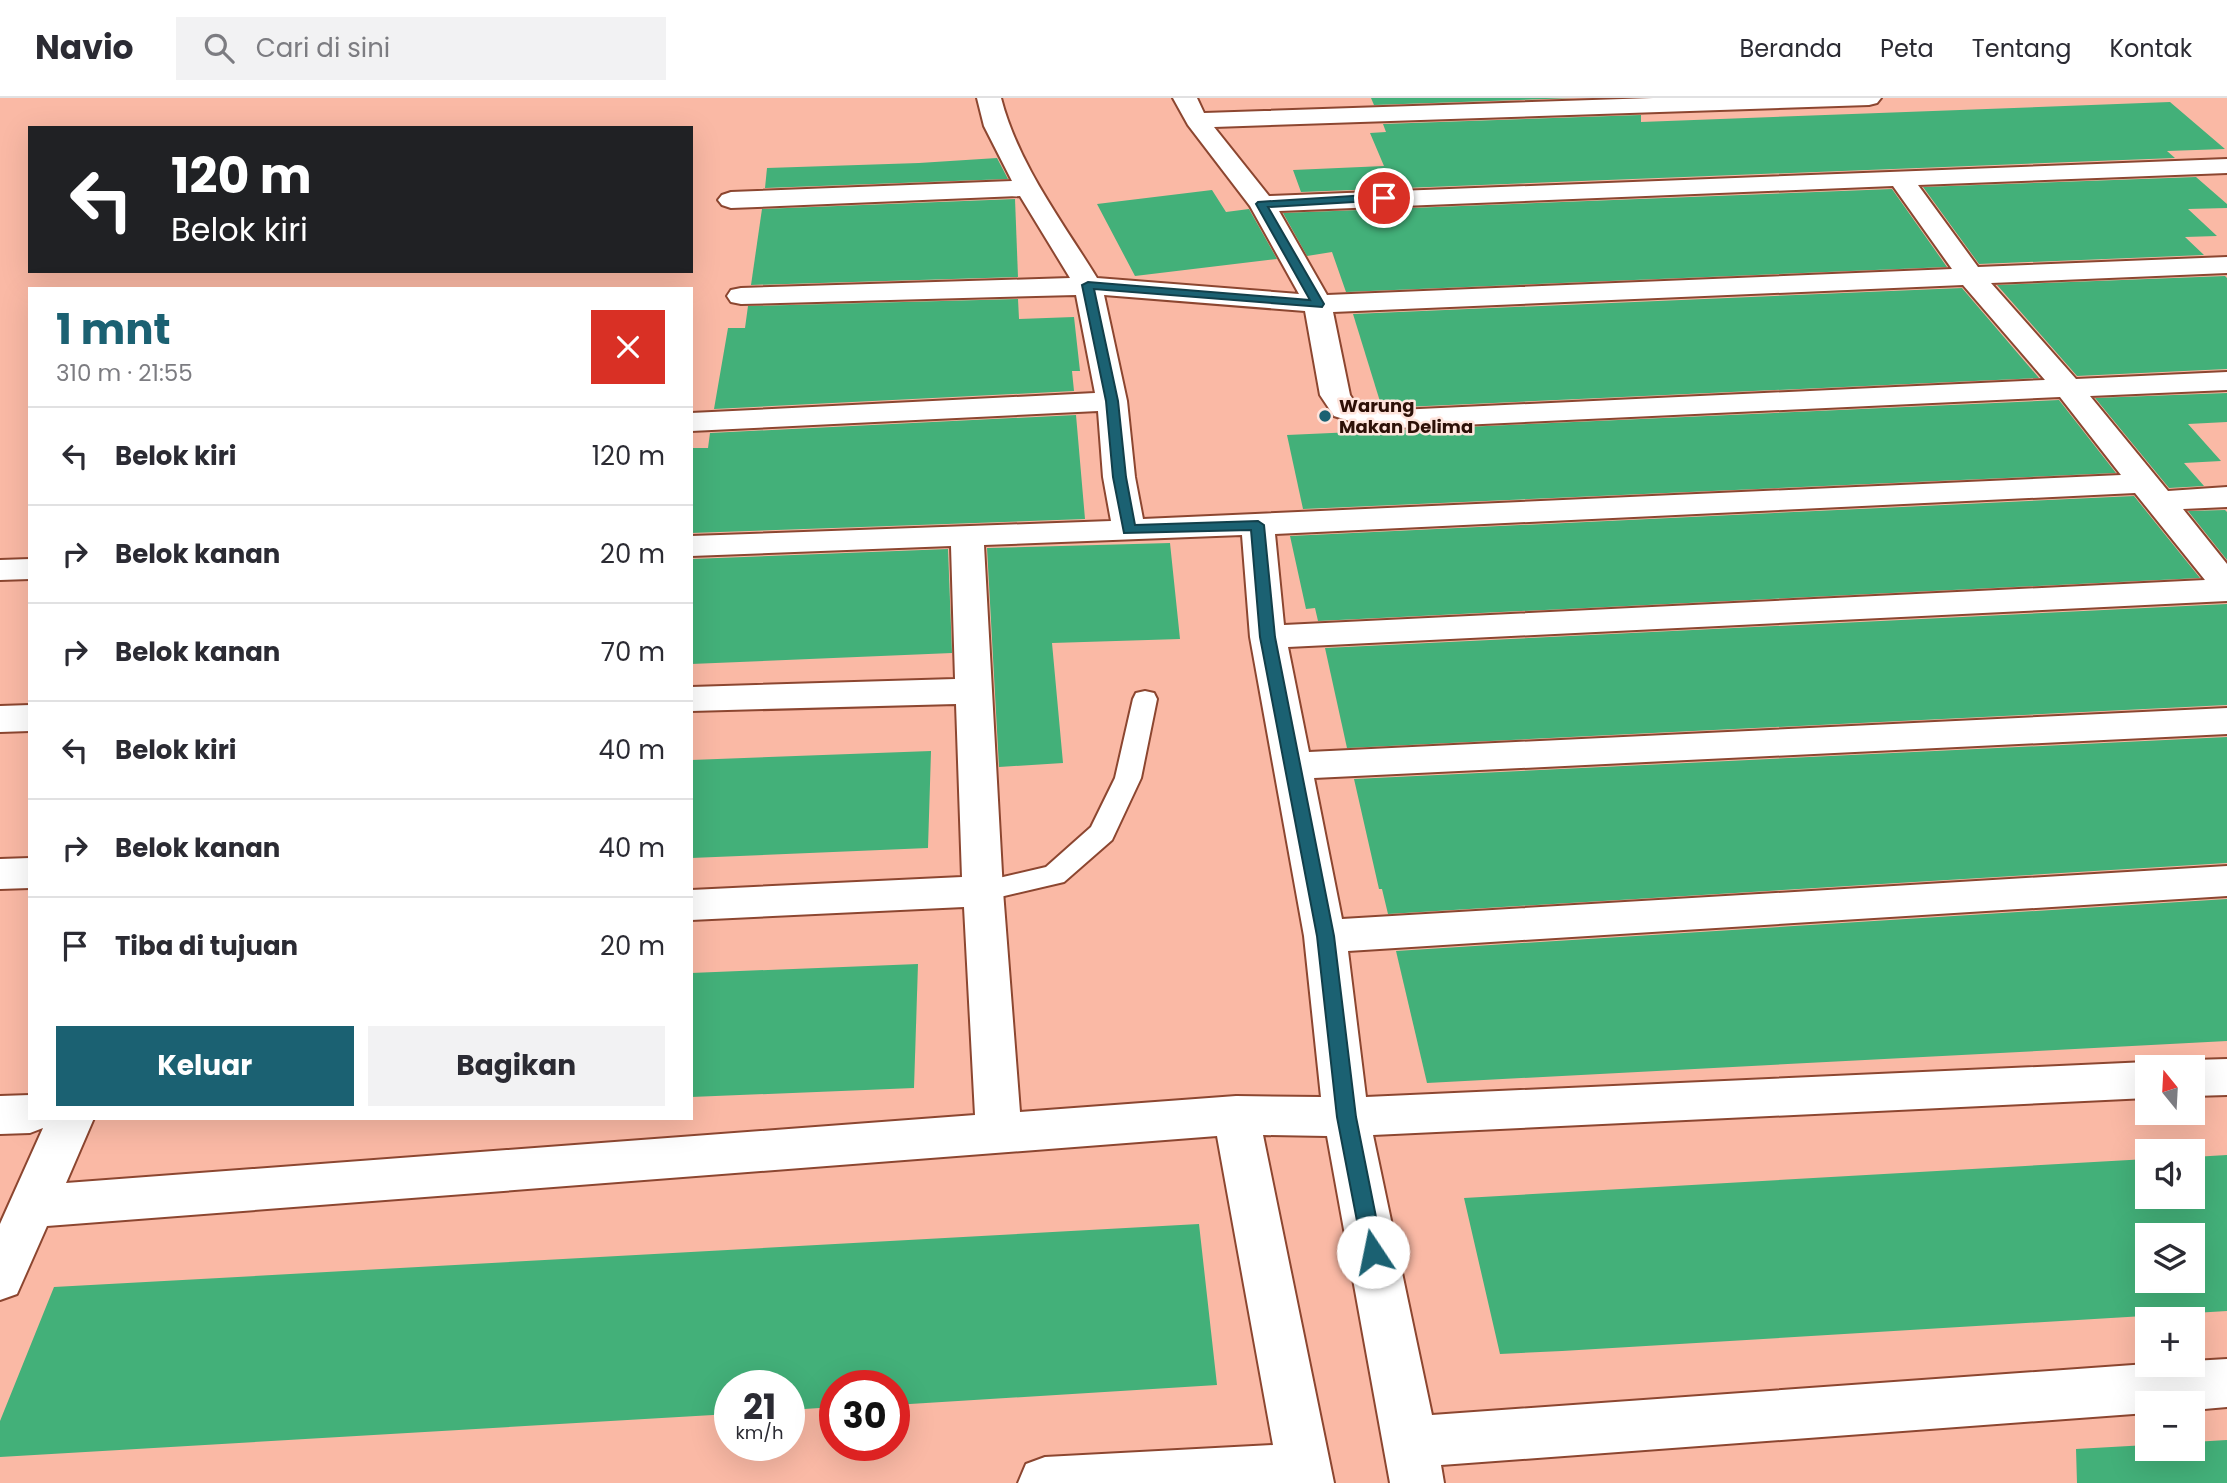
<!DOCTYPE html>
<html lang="id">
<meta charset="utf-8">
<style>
:root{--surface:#fff;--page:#f2f2f3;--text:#2b2b33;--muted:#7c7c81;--line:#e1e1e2;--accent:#1b6172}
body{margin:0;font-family:Poppins,sans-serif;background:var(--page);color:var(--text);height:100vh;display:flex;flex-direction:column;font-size:26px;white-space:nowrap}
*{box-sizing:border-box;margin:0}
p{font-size:23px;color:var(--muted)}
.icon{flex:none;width:38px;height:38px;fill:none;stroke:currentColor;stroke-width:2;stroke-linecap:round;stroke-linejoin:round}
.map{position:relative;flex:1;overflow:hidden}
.side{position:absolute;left:28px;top:189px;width:665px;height:833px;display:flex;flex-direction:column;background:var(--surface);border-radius:0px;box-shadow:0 7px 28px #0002}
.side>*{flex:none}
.top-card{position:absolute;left:28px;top:28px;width:665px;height:147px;border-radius:0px;box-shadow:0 7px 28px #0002;background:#202124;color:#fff;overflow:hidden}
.needle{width:46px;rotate:342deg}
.controls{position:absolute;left:2135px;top:957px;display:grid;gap:14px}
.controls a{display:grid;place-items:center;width:70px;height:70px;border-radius:0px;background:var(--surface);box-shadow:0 7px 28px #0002;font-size:35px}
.speed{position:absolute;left:714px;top:1272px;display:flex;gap:14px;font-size:35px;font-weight:700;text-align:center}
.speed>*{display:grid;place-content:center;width:91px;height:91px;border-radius:50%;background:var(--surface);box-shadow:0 7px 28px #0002;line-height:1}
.speed small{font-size:18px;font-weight:400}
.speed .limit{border:10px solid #d22;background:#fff;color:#111}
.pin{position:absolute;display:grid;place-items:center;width:60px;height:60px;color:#fff;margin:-30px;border:4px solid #fff;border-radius:50%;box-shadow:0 2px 7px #0007}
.me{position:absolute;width:77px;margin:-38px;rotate:349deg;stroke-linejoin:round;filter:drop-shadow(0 0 5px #0008)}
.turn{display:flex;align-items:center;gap:24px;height:147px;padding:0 28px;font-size:32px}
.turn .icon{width:91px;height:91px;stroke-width:2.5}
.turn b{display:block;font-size:49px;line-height:60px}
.round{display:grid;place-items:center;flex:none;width:74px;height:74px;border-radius:0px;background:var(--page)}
.summary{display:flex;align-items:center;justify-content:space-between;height:119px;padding:0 28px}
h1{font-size:42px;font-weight:700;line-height:52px;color:var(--accent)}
.button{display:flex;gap:14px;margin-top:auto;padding:14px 28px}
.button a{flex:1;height:80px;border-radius:0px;background:var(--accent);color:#fff;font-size:28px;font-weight:700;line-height:80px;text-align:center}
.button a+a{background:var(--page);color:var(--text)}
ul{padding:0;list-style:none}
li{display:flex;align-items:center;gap:21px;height:98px;padding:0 28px;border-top:2px solid var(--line)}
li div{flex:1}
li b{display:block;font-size:26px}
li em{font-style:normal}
header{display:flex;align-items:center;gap:42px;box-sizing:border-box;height:98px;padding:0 35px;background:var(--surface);border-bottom:2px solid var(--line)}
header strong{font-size:33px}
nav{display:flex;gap:38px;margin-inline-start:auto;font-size:24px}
.search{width:490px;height:63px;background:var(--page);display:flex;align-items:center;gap:18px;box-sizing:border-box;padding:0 24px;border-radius:0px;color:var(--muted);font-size:26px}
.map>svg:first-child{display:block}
</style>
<header>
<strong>Navio</strong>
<div class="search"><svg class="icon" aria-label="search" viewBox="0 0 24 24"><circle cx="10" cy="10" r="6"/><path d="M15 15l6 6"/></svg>Cari di sini</div>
<nav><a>Beranda</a><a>Peta</a><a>Tentang</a><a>Kontak</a></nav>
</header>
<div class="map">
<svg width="2227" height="1385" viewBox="0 0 2227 1385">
<rect width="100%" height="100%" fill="#fab9a5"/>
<g fill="#43b079" fill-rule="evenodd">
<polygon points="1371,0 1574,0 1374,7"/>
<polygon points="2170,4 2225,51 2167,53 2175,60 1301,94 1293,72 1384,68 1370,35 1386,34 1383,26 1641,17 1641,24"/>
<polygon points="997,60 1008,81 765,90 767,70 919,65"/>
<polygon points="2196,79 2227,106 2227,110 2188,111 2217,138 2185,139 2204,157 1979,166 1923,89"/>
<polygon points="1892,91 1947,169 1346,194 1332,154 1307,158 1283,115"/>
<polygon points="1212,92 1226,114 1249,111 1277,161 1135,178 1097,106"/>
<polygon points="1015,101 1018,179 751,187 762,111"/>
<polygon points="2225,178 2227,180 2227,271 2077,278 1997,187"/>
<polygon points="1962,190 2039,280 1382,310 1353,216"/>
<polygon points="1018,201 1019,221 1074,219 1080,273 1072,273 1074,293 714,311 728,230 745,230 748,208"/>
<polygon points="2227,295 2227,324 2188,326 2221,363 2184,365 2204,388 2169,390 2095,300"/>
<polygon points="2059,302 2116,375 1303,411 1287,337"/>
<polygon points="1076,317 1085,421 691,435 691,350 708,350 710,335"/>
<polygon points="2134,398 2200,480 1318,523 1315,510 1306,511 1290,438"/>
<polygon points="2225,412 2227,414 2227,462 2188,413"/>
<polygon points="1170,445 1180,541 1052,545 1063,665 999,669 987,450"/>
<polygon points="948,451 952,555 691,566 691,461"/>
<polygon points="2227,506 2227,607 1347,650 1325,550"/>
<polygon points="2227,639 2227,765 1388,816 1382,791 1379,791 1354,681"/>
<polygon points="931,653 928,750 691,760 691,662"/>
<polygon points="2227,801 2227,943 1427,985 1396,853"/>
<polygon points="918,866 914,990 691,999 691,875"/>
<path d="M2227 1057V1213L1562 1253 1500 1256 1464 1100 2147 1061V1099H2193V1059ZM2147 1138H2193V1183H2147Z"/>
<polygon points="1199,1126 1217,1287 894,1307 894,1288 835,1288 835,1309 789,1312 789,1288 730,1288 730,1316 0,1359 0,1323 54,1189"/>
<polygon points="2227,1342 2227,1385 2077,1385 2076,1351 2147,1347 2147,1351 2193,1351 2193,1344"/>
</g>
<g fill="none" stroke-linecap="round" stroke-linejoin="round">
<g stroke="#8c4630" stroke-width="4">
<polygon id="service" points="1145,593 1154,595 1157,601 1141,680 1112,742 1064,784 983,803 973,800 969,793 973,786 1046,769 1091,729 1115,680 1133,601 1136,595"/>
</g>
<g stroke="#8c4630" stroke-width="4">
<g id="minor">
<path d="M977 0H1001C1018 66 1062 123 1097 180L1299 196 1250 108 1188 27 1173 0H1197L1204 15 1653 0H1881L1877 5 1869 7 1214 29 1269 98 2227 61V75L1918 87 1978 169 2227 159V175L1991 185 2076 281 2227 274V292L2090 298 2168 393 2227 389V409L2183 411 2227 466V503L1288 549 1309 654 2227 610V636L1314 680 1342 821 2227 768V798L1348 853 1366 999 2147 964 2163 970H2147V1000L1373 1037 1432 1317 2147 1266 2193 1267V1263L2227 1261V1309L2193 1312V1306H2147V1315L1441 1367 1444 1385H1390L1327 1038 1263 1037 1334 1385H1018L1026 1366 1045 1359 1273 1347 1217 1038 47 1128 17 1196 0 1202V1126L43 1030 30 1035 0 1036V998L30 997V1020H94L66 1085 975 1017 964 809 691 822V792L962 779 956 606 691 613V589L955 581 951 448 691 458V438L1111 423 1103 379 1098 313 691 333V315L1095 295 1076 197 741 206 731 204 727 198 731 192 741 190 1070 180 1020 98 731 110 722 107 718 102 722 97 731 94 1012 83 984 28ZM1893 88 1952 171 1327 197 1279 113ZM1963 187 2045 282 1377 313 1356 306 1350 297 1333 214ZM1104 197 1305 213 1320 297 1334 318 1374 331 2060 299 2121 377 1143 421 1135 379 1127 303ZM2135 395 2205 482 1284 527 1275 436ZM1242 437 1250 539 1304 838 1321 999 1236 998 1020 1014 1003 793 984 447Z"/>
<polygon points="30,461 30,481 0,482 0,462"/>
<polygon points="30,607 30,633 0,634 0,608"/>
<polygon points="30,760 30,790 0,791 0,761"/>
<polygon points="2227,961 2227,997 2193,998 2193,970 2176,970 2193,962"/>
</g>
</g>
<use href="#service" fill="#fff" fill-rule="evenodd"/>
<use href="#minor" fill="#fff" fill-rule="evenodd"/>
</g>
<polygon fill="#1b6172" stroke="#123f4a" stroke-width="2" points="1384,96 1387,97 1387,102 1268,109 1324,206 1322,209 1094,191 1118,303 1126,379 1135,427 1258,423 1264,427 1275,539 1334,838 1356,1019 1383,1154 1381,1161 1373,1163 1366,1161 1363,1154 1337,1019 1317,838 1260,539 1251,432 1124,435 1113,379 1106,303 1082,187 1088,184 1310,202 1256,106 1258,104"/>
<circle fill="#1b6172" stroke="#ffe5dd" stroke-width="2.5" cx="1325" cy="318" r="7"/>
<g text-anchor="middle" stroke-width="5" stroke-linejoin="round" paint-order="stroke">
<g font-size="18" font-weight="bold" fill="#2d1007" stroke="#ffe5dd" text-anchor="start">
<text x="1339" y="314">Warung<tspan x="1339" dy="21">Makan Delima</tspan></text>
</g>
</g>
</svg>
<div class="controls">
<a><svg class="needle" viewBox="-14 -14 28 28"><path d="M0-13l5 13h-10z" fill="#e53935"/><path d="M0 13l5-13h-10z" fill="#7c7c81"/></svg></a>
<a><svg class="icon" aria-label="sound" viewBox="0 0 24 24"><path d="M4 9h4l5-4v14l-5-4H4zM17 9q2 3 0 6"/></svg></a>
<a><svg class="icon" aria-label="layers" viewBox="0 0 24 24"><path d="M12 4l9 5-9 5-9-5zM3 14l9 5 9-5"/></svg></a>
<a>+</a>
<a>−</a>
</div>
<div class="speed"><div>21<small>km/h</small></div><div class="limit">30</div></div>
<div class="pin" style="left:1384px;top:100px;background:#d93025"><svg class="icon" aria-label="arrive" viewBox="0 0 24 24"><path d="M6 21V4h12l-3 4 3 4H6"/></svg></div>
<svg class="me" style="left:1373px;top:1154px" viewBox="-20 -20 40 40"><circle r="19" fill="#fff"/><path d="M0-13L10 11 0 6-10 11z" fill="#1b6172"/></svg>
<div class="top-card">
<div class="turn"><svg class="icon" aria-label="left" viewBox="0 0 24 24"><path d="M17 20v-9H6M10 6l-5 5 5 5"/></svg><div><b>120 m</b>Belok kiri</div></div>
</div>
<section class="side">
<div class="summary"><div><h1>1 mnt</h1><p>310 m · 21:55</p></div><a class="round" style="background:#d93025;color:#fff"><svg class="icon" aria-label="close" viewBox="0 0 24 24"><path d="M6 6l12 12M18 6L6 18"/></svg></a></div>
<ul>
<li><svg class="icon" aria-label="left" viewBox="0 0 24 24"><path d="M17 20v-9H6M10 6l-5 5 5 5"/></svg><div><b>Belok kiri</b></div><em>120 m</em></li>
<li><svg class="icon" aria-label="right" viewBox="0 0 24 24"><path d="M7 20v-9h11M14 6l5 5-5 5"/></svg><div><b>Belok kanan</b></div><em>20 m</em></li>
<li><svg class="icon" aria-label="right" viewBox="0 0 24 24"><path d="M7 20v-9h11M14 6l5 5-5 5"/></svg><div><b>Belok kanan</b></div><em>70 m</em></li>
<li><svg class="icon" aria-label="left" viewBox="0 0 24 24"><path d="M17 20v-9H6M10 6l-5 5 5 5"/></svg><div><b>Belok kiri</b></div><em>40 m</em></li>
<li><svg class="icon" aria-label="right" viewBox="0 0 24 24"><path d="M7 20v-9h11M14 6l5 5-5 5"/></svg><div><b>Belok kanan</b></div><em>40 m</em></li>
<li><svg class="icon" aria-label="arrive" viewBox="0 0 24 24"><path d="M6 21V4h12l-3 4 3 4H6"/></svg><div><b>Tiba di tujuan</b></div><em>20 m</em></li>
</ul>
<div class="button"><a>Keluar</a><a>Bagikan</a></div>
</section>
</div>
